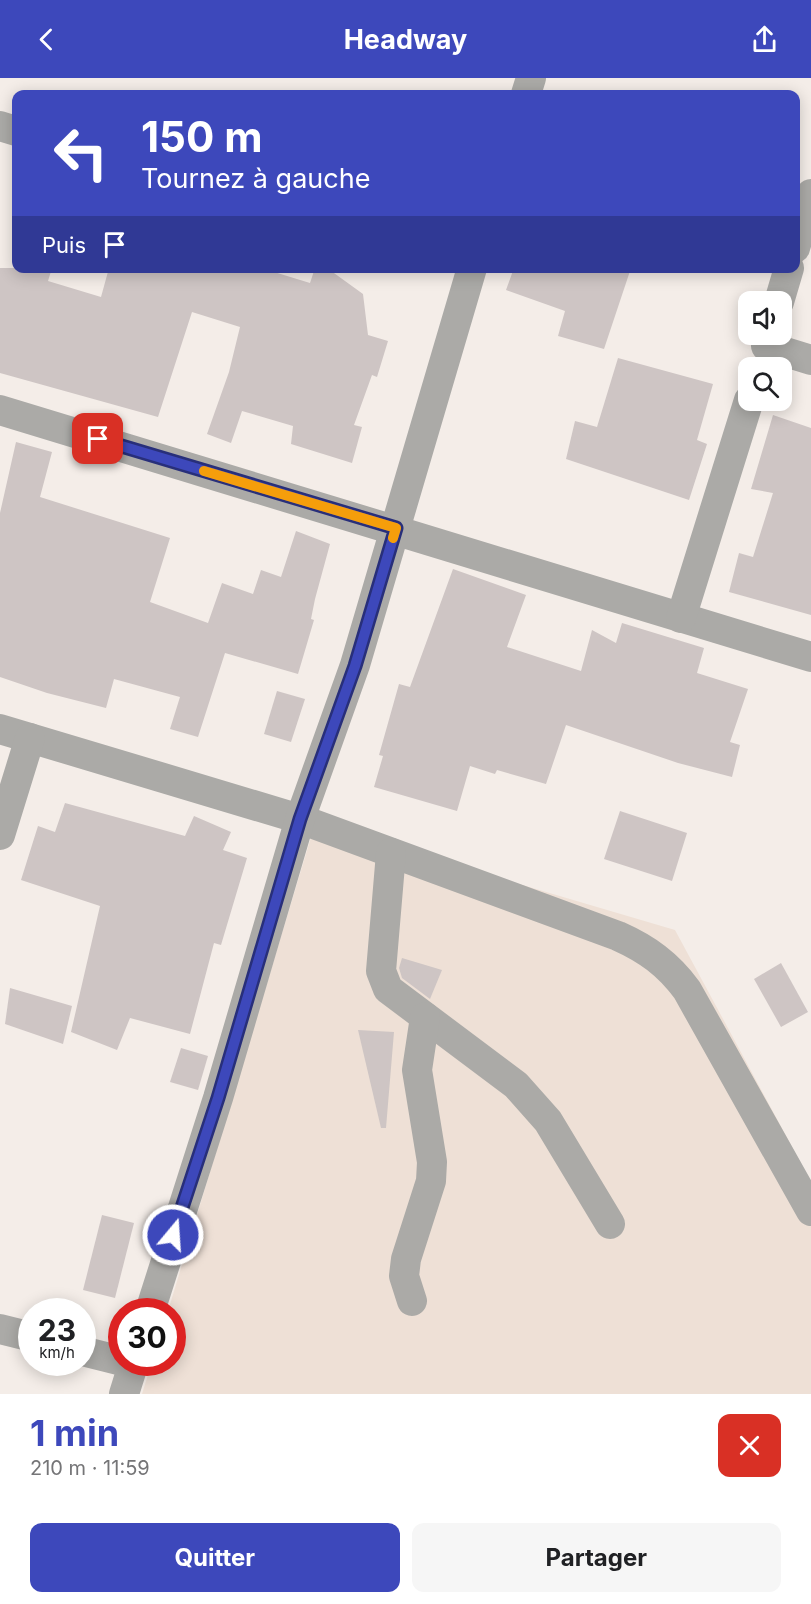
<!DOCTYPE html>
<html lang="fr">
<meta charset="utf-8">
<style>
:root{--surface:#fff;--page:#f6f6f6;--text:#202124;--muted:#757577;--accent:#3d48bb}
body{margin:0;font-family:Inter,sans-serif;background:var(--page);color:var(--text);height:100vh;display:flex;flex-direction:column;font-size:22px;white-space:nowrap}
*{box-sizing:border-box;margin:0}
p{font-size:20px;color:var(--muted)}
.icon{flex:none;width:33px;height:33px;fill:none;stroke:currentColor;stroke-width:2;stroke-linecap:round;stroke-linejoin:round}
.map{position:relative;height:1316px;overflow:hidden}
.side{display:flex;flex-direction:column;background:var(--surface);flex:1}
.side>*{flex:none}
.hud{position:absolute;left:12px;top:12px;width:788px;height:183px;border-radius:12px;box-shadow:0 3px 15px #0003;background:#3d48bb;color:#fff;overflow:hidden}
.buttons{position:absolute;left:738px;top:213px;display:grid;gap:12px}
.buttons a{display:grid;place-items:center;width:54px;height:54px;border-radius:12px;background:var(--surface);box-shadow:0 3px 15px #0003;font-size:30px}
.speed{position:absolute;left:18px;top:1220px;display:flex;gap:12px;font-size:30px;font-weight:700;text-align:center}
.speed>*{display:grid;place-content:center;width:78px;height:78px;border-radius:50%;background:var(--surface);box-shadow:0 3px 15px #0003;line-height:1}
.speed small{font-size:15px;font-weight:400}
.speed .limit{border:9px solid #d22;background:#fff;color:#111}
.pin{position:absolute;display:grid;place-items:center;width:51px;height:51px;color:#fff;margin:-26px;border-radius:12px;box-shadow:0 3px 9px #0006}
.me{position:absolute;width:66px;margin:-33px;rotate:18deg;stroke-linejoin:round;filter:drop-shadow(0 0 4px #0008)}
.turn{display:flex;align-items:center;gap:21px;height:126px;padding:0 30px;font-size:27px}
.turn .icon{width:78px;height:78px;stroke-width:2.5}
.turn b{display:block;font-size:42px;line-height:51px}
.then{display:flex;align-items:center;height:57px;padding:0 30px;background:#0003;gap:12px;font-size:22px}
.round{display:grid;place-items:center;flex:none;width:63px;height:63px;border-radius:12px;background:var(--page)}
.headline{display:flex;align-items:center;justify-content:space-between;height:102px;padding:0 30px}
h1{font-size:36px;font-weight:700;line-height:45px;color:var(--accent)}
.action{display:flex;gap:12px;margin-top:auto;padding:12px 30px}
.action a{flex:1;height:69px;border-radius:12px;background:var(--accent);color:#fff;font-size:24px;font-weight:700;line-height:69px;text-align:center}
.action a+a{background:var(--page);color:var(--text)}
header{display:flex;justify-content:space-between;align-items:center;height:78px;padding:0 30px;background:var(--accent);color:#fff;font-size:27px;font-weight:700}
.map>svg:first-child{display:block}
</style>
<header><svg class="icon" aria-label="back" viewBox="0 0 24 24"><path d="M15 5l-7 7 7 7"/></svg>Headway<svg class="icon" aria-label="share" viewBox="0 0 24 24"><path d="M12 15V3M7 8l5-5 5 5M5 13v7h14v-7"/></svg></header>
<div class="map">
<svg width="811" height="1316" viewBox="0 0 811 1316">
<rect width="100%" height="100%" fill="#f4ede8"/>
<polygon fill="#eee0d6" points="315,746 675,852 811,1104 811,1316 142,1316 152,1284 172,1284 172,1233 168,1233"/>
<g fill="#cec5c4">
<polygon points="0,190 52,190 48,203 101,219 109,190 261,190 310,205 315,190 327,190 363,216 368,257 388,263 377,299 372,297 354,347 362,349 352,385 291,366 293,348 242,333 231,365 207,356 229,294 240,249 192,234 158,339 0,295"/>
<polygon points="514,190 631,190 604,271 558,258 565,233 506,212"/>
<polygon points="618,280 713,306 697,362 707,366 689,422 566,381 575,343 597,349"/>
<polygon points="773,337 811,350 811,537 729,514 739,475 753,479 773,415 751,411"/>
<polygon points="16,364 52,374 40,419 170,460 150,524 208,545 222,505 253,516 261,492 281,499 296,453 330,466 315,521 311,541 314,542 298,596 225,575 198,659 170,651 180,619 114,601 106,630 47,615 0,599 0,435"/>
<polygon points="453,491 526,517 507,569 581,593 592,552 616,565 622,545 704,570 697,595 748,611 730,664 740,667 732,699 678,685 566,647 546,706 497,692 495,696 470,688 457,733 374,709 383,678 379,677 399,606 410,609"/>
<polygon points="277,613 305,621 291,664 264,656"/>
<polygon points="65,725 185,758 194,738 231,754 223,772 247,780 221,867 214,865 190,956 130,940 117,972 71,954 100,828 21,802 38,748 55,754"/>
<polygon points="620,733 687,755 672,803 604,781"/>
<polygon points="402,880 442,892 430,921 402,900 399,890"/>
<polygon points="781,885 808,934 781,949 754,901"/>
<polygon points="10,910 72,928 63,966 5,946"/>
<polygon points="358,952 394,954 386,1050 381,1050"/>
<polygon points="181,970 208,978 198,1012 170,1004"/>
<polygon points="102,1137 134,1145 115,1220 83,1212"/>
</g>
<g fill="none" stroke-linecap="round" stroke-linejoin="round">
<g stroke="#abaaa7" stroke-width="30">
<polyline points="526,16 531,0"/>
<polyline points="0,48 16,53"/>
<polyline points="795,170 811,116"/>
<polyline points="779,224 789,190"/>
<polyline points="766,268 811,282"/>
<polyline points="0,332 811,579"/>
<polyline points="681,540 749,322"/>
<path d="M0 651 300 741 618 858C647 871 668 886 687 912L811 1133"/>
<polyline points="0,757 30,660"/>
<polyline points="391,775 381,893 388,911 516,1007 548,1043 610,1146"/>
<polyline points="412,1223 404,1198 406,1181 431,1103 432,1084 417,992 425,939"/>
<polyline points="150,1233 218,1020 300,741 355,587 472,190"/>
<polyline points="0,1251 32,1259"/>
<polyline points="82,1273 122,1283"/>
<polyline points="124,1316 134,1284"/>
</g>
</g>
<g fill="none" stroke-linecap="round" stroke-linejoin="round">
<g stroke="#282f7a" stroke-width="15">
<polyline id="route" points="98,361 396,450 355,588 300,741 218,1020 173,1157"/>
</g>
<use href="#route" stroke="#3d48bb" stroke-width="10"/>
<polyline stroke="#f59e0b" stroke-width="10" points="204,393 396,450 393,460"/>
</g>
</svg>
<div class="buttons">
<a><svg class="icon" aria-label="sound" viewBox="0 0 24 24"><path d="M4 9h4l5-4v14l-5-4H4zM17 9q2 3 0 6"/></svg></a>
<a><svg class="icon" aria-label="search" viewBox="0 0 24 24"><circle cx="10" cy="10" r="6"/><path d="M15 15l6 6"/></svg></a>
</div>
<div class="speed"><div>23<small>km/h</small></div><div class="limit">30</div></div>
<div class="pin" style="left:98px;top:361px;background:#d93025"><svg class="icon" aria-label="arrive" viewBox="0 0 24 24"><path d="M6 21V4h12l-3 4 3 4H6"/></svg></div>
<svg class="me" style="left:173px;top:1157px" viewBox="-20 -20 40 40"><circle r="17" fill="#3d48bb" stroke="#fff" stroke-width="3"/><path d="M0-11L8 9 0 5-8 9z" fill="#fff"/></svg>
<div class="hud">
<div class="turn"><svg class="icon" aria-label="left" viewBox="0 0 24 24"><path d="M17 20v-9H6M10 6l-5 5 5 5"/></svg><div><b>150 m</b>Tournez à gauche</div></div>
<div class="then">Puis<svg class="icon" aria-label="arrive" viewBox="0 0 24 24"><path d="M6 21V4h12l-3 4 3 4H6"/></svg></div>
</div>
</div>
<section class="side">
<div class="headline"><div><h1>1 min</h1><p>210 m · 11:59</p></div><a class="round" style="background:#d93025;color:#fff"><svg class="icon" aria-label="close" viewBox="0 0 24 24"><path d="M6 6l12 12M18 6L6 18"/></svg></a></div>
<div class="action"><a>Quitter</a><a>Partager</a></div>
</section>
